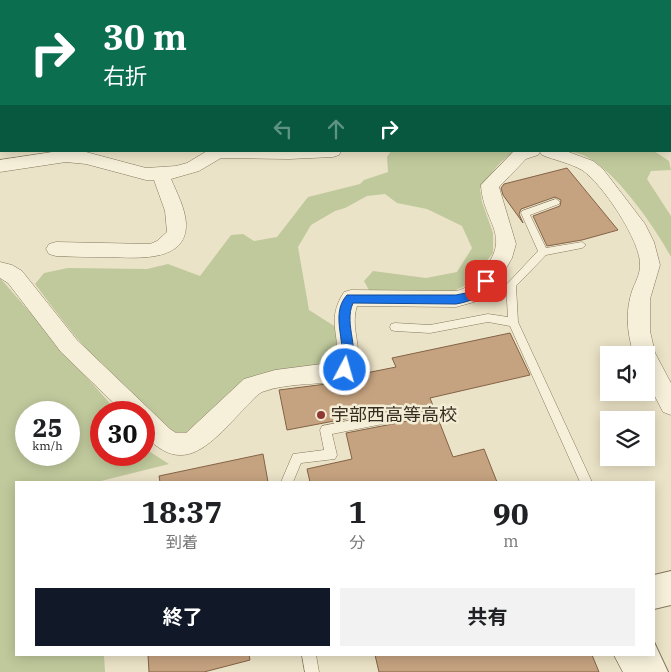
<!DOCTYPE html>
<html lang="ja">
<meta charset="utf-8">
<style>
:root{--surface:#fff;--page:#f2f2f2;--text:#202124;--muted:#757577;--accent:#111827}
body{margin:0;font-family:"IBM Plex Serif","Noto Sans JP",serif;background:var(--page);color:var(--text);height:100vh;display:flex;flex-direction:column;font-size:19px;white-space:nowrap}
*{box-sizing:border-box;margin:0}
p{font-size:16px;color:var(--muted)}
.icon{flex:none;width:28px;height:28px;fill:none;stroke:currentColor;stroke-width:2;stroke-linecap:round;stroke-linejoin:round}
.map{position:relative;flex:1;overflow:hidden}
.details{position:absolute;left:15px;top:481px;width:640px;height:175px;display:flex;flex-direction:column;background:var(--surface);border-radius:0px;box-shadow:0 2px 12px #0003}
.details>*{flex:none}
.hud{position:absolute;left:0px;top:0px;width:671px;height:152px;box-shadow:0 2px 12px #0003;background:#0b6e4f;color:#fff;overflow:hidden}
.fabs{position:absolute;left:600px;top:346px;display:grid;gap:10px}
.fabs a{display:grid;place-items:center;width:55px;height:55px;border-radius:0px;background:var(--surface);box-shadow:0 2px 12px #0003;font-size:25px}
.speed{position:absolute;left:15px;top:401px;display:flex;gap:10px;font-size:25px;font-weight:700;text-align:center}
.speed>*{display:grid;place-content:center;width:65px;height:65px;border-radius:50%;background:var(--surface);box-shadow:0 2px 12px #0003;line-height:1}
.speed small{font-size:12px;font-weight:400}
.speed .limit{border:8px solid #d22;background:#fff;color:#111}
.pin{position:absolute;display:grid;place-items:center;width:42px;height:42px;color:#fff;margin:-21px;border-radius:10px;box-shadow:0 2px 8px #0006}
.me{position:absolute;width:55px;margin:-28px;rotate:6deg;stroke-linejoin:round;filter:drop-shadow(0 0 4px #0008)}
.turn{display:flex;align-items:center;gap:18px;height:105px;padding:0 20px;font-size:22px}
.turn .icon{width:65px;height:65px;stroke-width:2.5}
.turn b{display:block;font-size:35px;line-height:42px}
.lanes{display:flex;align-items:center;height:48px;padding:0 20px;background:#0003;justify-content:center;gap:25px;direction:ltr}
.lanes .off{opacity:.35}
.eta{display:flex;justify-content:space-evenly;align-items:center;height:85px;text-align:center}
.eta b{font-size:30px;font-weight:700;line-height:35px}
.action{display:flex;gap:10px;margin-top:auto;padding:10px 20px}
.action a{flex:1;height:58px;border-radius:0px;background:var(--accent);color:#fff;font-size:20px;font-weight:700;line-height:58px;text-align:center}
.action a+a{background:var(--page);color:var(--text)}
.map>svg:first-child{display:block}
</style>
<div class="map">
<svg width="671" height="672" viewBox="0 0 671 672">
<rect width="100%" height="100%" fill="#ebe3c7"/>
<g fill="#c0c99c" fill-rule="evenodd">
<polygon points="29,0 283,0 30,1"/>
<path d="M391 151H520C503 153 490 176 480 189L482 202 493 233V253L468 284 454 291 370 292 364 281 373 271 426 278 457 272 472 248 462 226 427 209 397 203 385 194 367 196 345 208 335 211 311 225 298 247 309 310 339 329 341 359 323 368 265 377 193 432H174C118 392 76 339 35 284L44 273 68 268 147 269 168 264 200 276 231 235 243 234 254 241 277 237 308 197 360 184 364 180 388 172 387 157Z"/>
<path d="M568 151H654L669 161 671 170 651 171 647 179 671 216V257C655 227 614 168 583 155 578 153 572 152 568 151Z"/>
<path d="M0 278 113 407 110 412H101V455H144V448L169 464 97 482H16V655H104L105 672H0ZM26 412H69V455H26Z"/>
</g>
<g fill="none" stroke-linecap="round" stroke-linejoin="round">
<polyline stroke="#a8bfba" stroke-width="32" points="659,0 661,1"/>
</g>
<g fill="#c6a380" stroke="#836345">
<polygon points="567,168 618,230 582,240 547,246 533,216 560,206 561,200 555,197 521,209 519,214 523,223 503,195 501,188 504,184"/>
<polygon points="510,333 530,375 430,398 453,457 484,449 497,482 310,482 307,469 352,459 346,433 408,421 414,418 414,410 408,407 287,430 279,390 342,382 354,379 356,375 396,367 392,358"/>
<polygon points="263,454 268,482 160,482 159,476"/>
<polygon points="148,655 249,655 250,660 204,672 149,672"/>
<polygon points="375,655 592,655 599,672 379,672"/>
</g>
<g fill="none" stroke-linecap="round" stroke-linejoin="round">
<g stroke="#86765e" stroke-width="1">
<g id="service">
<polygon points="556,199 560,202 559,204 530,215 546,248 582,242 586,245 582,248 546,255 516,286 518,322 592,482 580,482 510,326 488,322 430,333 395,331 391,330 390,327 391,324 395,323 430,325 488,314 508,317 506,285 538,251 521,213 522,211"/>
<polygon points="408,409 412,411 413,414 412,417 408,419 332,434 337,455 335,459 301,463 293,482 281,482 293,454 324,450 320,430 322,426"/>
<polygon points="302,655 316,655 319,672 305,672"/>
<polygon points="614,655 628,655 637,672 623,672"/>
</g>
</g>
<g stroke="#86765e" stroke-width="1">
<g id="minor">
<polygon points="412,0 426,0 427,1 411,1"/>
<rect x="670" y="48" width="1" height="8"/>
<path d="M59 151 86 152 146 168 176 166 187 163 207 151H341L339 155 333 157 289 159 221 158 199 171 171 179C177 193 185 208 186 223 188 263 136 258 110 257 92 257 74 257 56 256L49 254 46 249 49 244 56 242 150 244 157 241 167 232 165 211 154 180H146L86 164 66 162 0 172V160Z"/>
<path d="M514 151H566L593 161 603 169 645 224 654 242 660 265 650 299V331L655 353 671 383V415L663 412 646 379V355H634C627 334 625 312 632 291 635 283 640 274 640 266 642 242 601 182 582 170 570 163 554 160 542 155L540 152 538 155 526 159 499 187 516 244 512 258 504 272 486 295 474 302 456 307 357 306C349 331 366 349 353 377 324 387 291 381 262 392 256 395 250 403 245 408 214 439 185 481 144 434V412H123L61 352 8 283 0 278V262L12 265 22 271 77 340 170 429 176 433H186L244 379 275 370 337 362C340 333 326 320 344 292L351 290 456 291C467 289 474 282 481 273 514 235 483 224 481 185Z"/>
</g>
</g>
<g stroke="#86765e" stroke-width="2">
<g id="tertiary">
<polygon points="671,571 671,605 654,609 654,575"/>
<polygon points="654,642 668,672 631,672 624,655 654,655"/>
</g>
</g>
<g stroke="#685741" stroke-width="1">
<g id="secondary">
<polygon points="629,0 648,0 649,1 630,1"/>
<rect x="670" y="18" width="1" height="11"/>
</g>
</g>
<use href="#service" fill="#f6f0da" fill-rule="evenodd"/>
<use href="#minor" fill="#f6f0da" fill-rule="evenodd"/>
<use href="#tertiary" fill="#f6f0da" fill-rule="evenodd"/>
<use href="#secondary" fill="#f6f0da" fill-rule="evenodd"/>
</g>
<path fill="#1a73e8" stroke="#114b97" d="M486 277 492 281C483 296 473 301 456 304L353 303C343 325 362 351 349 374L345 375 341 374 339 370C350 347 328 316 347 295H456L466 293Z"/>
<circle fill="#903932" stroke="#f3edd6" stroke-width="2" cx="321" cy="415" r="5"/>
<g text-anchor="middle" stroke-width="5" stroke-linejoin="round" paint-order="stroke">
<g font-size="18" fill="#372d20" stroke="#f3edd6" text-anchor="start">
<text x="331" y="421">宇部西高等高校</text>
</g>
</g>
</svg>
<div class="fabs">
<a><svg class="icon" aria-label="sound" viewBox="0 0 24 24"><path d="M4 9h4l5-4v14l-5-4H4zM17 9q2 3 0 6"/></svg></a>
<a><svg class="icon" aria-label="layers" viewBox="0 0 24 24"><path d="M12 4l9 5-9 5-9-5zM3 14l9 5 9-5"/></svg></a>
</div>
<div class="speed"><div>25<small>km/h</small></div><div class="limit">30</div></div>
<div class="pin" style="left:486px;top:281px;background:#d93025"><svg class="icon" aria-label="arrive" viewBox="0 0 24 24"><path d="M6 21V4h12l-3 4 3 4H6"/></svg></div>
<svg class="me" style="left:345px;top:370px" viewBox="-20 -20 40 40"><circle r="17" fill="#1a73e8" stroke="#fff" stroke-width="3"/><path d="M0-11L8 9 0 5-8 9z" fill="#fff"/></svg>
<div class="hud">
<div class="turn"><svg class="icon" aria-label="right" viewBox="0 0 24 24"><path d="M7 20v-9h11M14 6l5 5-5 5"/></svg><div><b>30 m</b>右折</div></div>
<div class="lanes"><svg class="icon off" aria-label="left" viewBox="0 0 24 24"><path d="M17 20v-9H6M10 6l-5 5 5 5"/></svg><svg class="icon off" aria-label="ahead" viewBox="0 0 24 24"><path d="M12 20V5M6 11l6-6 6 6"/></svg><svg class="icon" aria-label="right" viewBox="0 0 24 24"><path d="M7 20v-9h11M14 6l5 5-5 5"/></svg></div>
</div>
<section class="details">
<div class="eta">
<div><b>18:37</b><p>到着</p></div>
<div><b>1</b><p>分</p></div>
<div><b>90</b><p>m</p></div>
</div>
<div class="action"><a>終了</a><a>共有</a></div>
</section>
</div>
